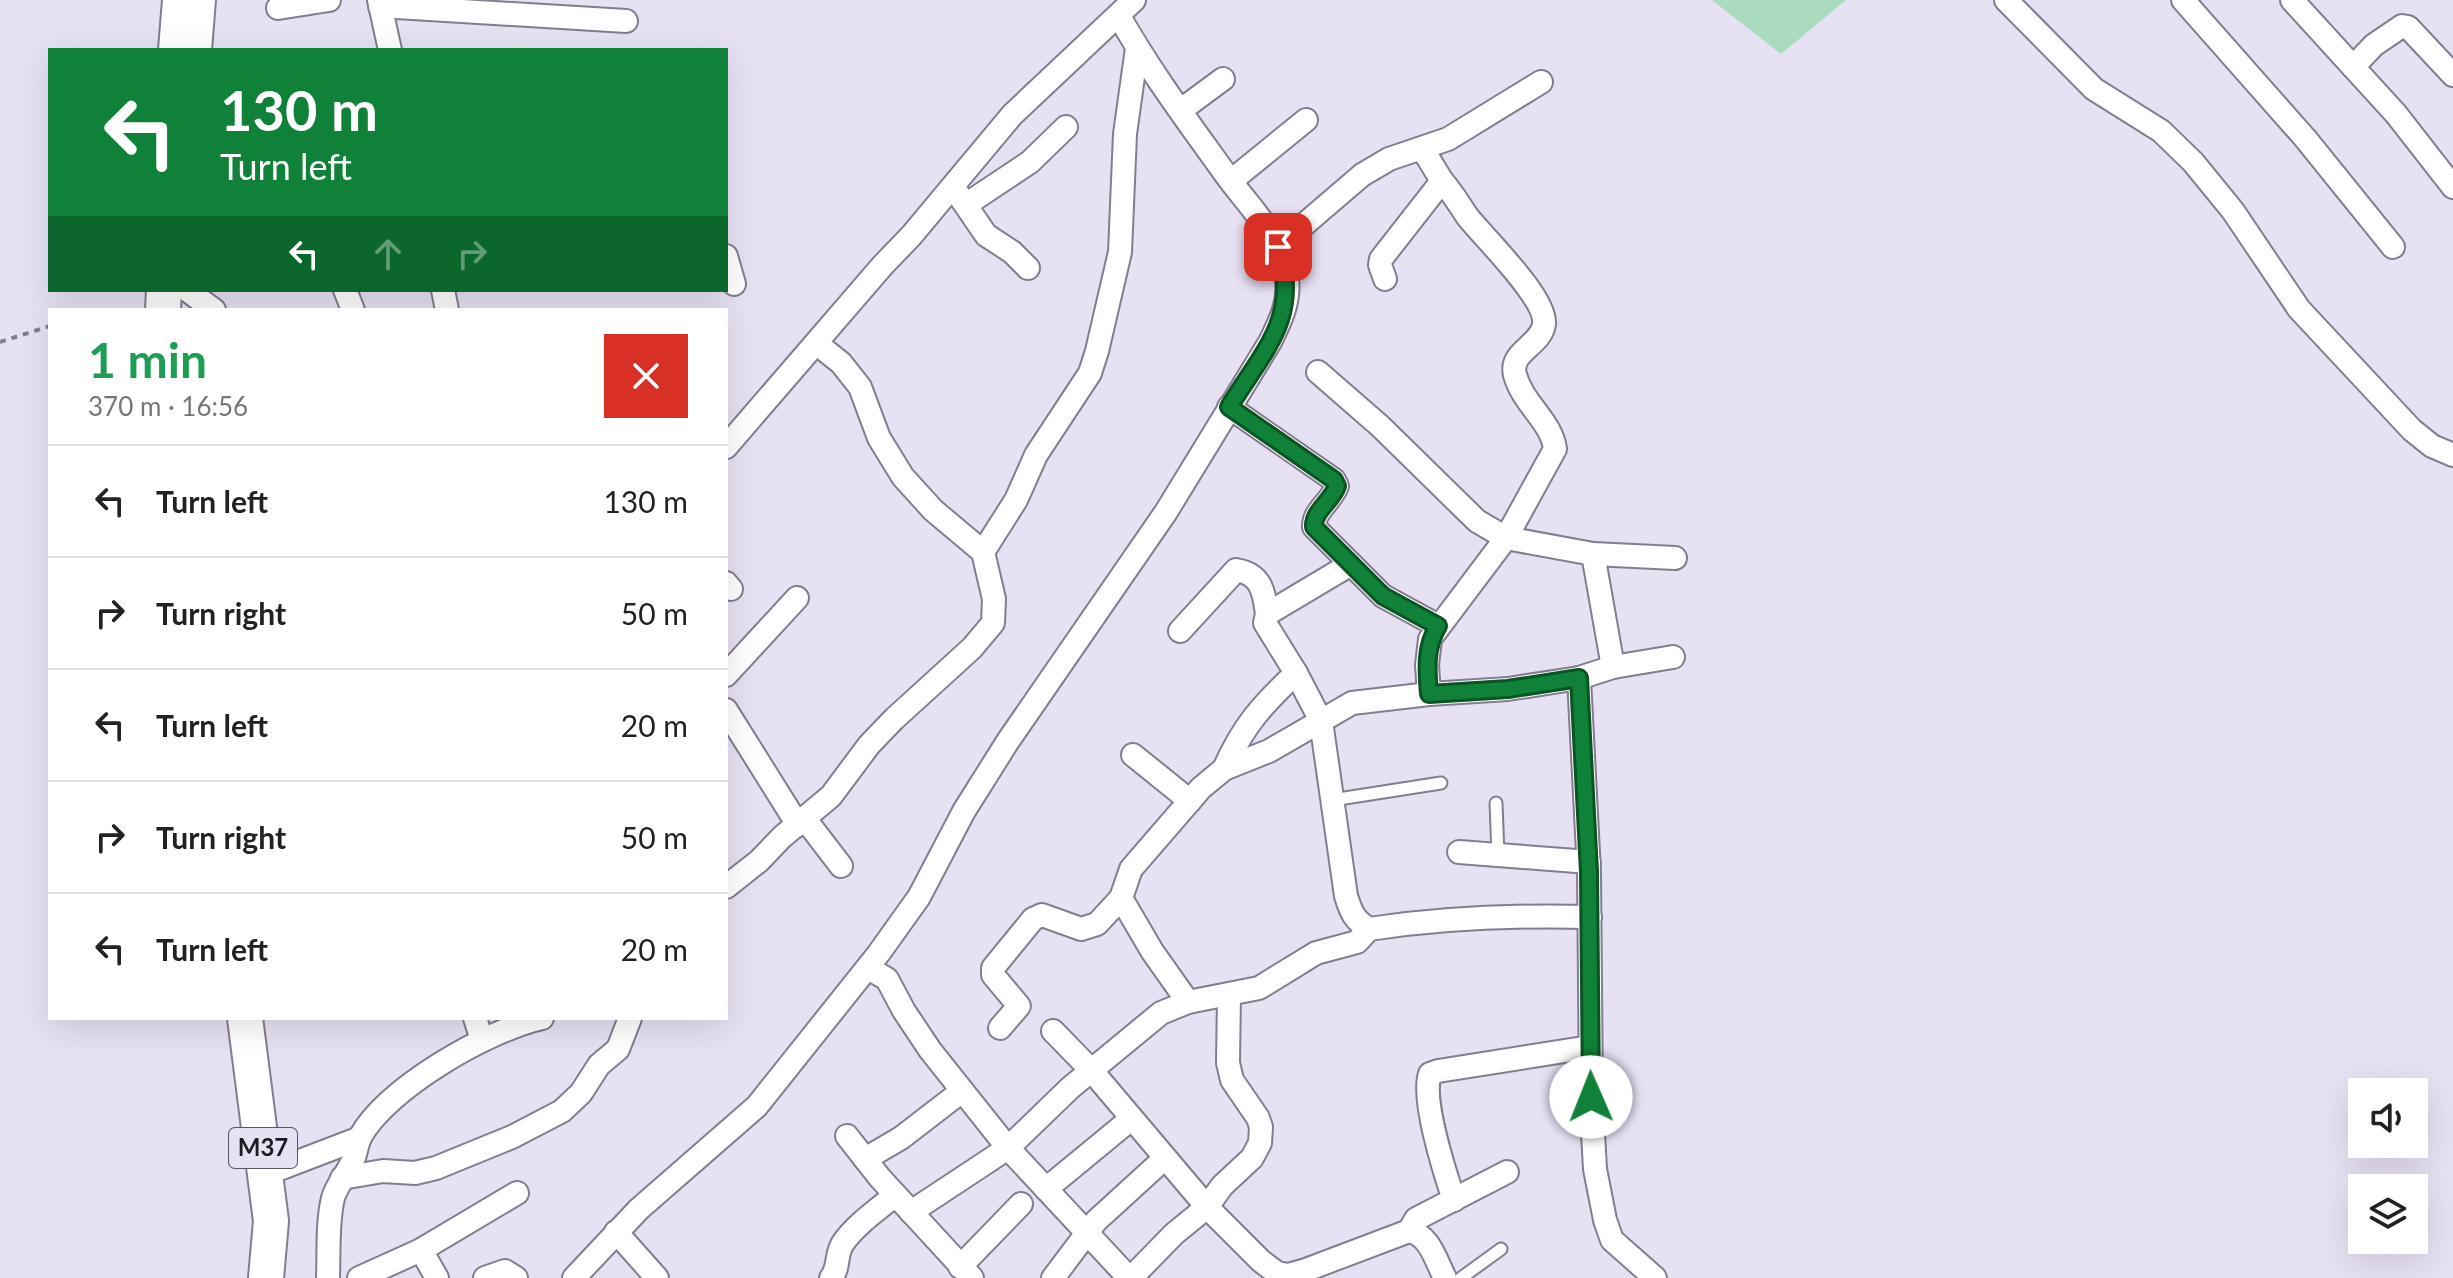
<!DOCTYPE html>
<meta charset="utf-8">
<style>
:root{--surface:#fff;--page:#f6f6f6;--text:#222;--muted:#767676;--line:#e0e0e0}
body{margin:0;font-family:Lato,sans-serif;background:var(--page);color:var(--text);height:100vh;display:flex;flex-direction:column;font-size:30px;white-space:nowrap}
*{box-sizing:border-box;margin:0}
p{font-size:26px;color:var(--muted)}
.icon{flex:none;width:44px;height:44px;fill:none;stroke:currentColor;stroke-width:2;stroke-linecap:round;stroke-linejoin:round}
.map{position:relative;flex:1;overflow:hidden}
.panel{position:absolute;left:48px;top:308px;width:680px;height:712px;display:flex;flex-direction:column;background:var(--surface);border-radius:0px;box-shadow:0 8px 32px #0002}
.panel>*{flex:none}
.guide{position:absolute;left:48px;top:48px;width:680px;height:244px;border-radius:0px;box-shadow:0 8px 32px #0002;background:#108138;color:#fff;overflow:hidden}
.fabs{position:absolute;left:2348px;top:1078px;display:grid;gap:16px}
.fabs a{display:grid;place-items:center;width:80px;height:80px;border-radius:0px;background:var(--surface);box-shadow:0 8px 32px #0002;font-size:40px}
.pin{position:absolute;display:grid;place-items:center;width:68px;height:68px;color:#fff;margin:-34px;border-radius:16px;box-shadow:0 4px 12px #0006}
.me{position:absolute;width:88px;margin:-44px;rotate:359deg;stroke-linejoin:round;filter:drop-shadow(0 0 6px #0008)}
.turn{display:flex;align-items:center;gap:28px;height:168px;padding:0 40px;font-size:36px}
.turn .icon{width:104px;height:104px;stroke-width:2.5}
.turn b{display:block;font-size:56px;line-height:68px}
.lanes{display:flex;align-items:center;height:76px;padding:0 40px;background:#0003;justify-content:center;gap:40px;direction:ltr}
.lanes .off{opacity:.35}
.round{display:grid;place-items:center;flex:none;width:84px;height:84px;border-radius:0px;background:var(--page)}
.summary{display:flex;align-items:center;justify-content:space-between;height:136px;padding:0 40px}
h1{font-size:48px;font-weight:700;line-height:60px;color:#1e9e55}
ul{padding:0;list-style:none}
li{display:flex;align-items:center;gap:24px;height:112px;padding:0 40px;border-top:2px solid var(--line)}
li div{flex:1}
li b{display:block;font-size:30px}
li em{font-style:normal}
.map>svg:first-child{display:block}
</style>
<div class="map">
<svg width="2453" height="1278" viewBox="0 0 2453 1278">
<rect width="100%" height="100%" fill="#e7e1f4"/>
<polygon fill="#aadbbe" points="1712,0 1846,0 1781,54"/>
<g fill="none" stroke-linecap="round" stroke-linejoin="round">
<g stroke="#837d8f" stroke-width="15">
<g id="lane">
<polyline points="1332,800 1441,783"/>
<polyline points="1496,803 1498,855"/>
<polyline points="1461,1278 1501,1249"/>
</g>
</g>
<g stroke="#837d8f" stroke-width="26">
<g id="street">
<polyline points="379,0 390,50"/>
<polyline points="2006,0 2094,89 2161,131 2193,162 2233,211 2299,309 2412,430 2432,446 2453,455"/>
<polyline points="2183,0 2305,138 2393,247"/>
<polyline points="2292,0 2396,114 2453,187"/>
<polyline points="380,6 626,21"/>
<polyline points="278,8 329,0"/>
<polyline points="200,50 204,0"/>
<polyline points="2353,67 2374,45 2402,26 2408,27 2453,75"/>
<polyline points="1181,110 1223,79"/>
<polyline points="1231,181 1306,120"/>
<polyline points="958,194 986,235 1012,252 1028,268"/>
<polyline points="967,204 1030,162 1066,127"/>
<polyline points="1278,247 1362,175 1389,159 1448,139 1541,82"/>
<polyline points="726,256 734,284"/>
<polyline points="1385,279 1380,265 1381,259 1442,181 1422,148"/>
<polyline points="187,290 214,310"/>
<polyline points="345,290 353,310"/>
<polyline points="443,290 447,310"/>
<polyline points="1318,372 1380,426 1477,521 1506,538 1593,554 1675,558"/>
<path d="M1229 407 1334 480 1337 486C1332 501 1313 511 1314 527L1383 596 1438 626"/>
<polyline points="726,447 883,265 911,236 1012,115 1134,0"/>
<polyline points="983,552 1016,500 1036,455 1090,373 1097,351 1120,252 1125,134 1137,48"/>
<polyline points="1593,554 1613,667"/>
<polyline points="726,583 731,589"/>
<path d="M1180 631 1236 570C1261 574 1264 591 1267 614"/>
<polyline points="726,675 797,598"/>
<polyline points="1579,678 1589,872 1591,1097 1595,1169 1605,1220 1612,1240 1655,1278"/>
<path d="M1429 694 1427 665 1430 639 1506 538 1555 449C1552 422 1523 404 1515 375 1509 351 1541 346 1544 324 1547 298 1484 238 1467 216 1459 204 1452 192 1442 181"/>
<polyline points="726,710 798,825"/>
<polyline points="1133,755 1190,801"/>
<path d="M1224 769C1243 726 1262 705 1296 673"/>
<polyline points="805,819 841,866"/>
<polyline points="1459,852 1589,862"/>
<polyline points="726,887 759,861 782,837 831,796 869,745 894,719 972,648 993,623 994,599 983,552 933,510 903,477 879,438 860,387 841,363 816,343"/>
<polyline points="1121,898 1152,951 1188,1002"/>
<path d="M1590 917C1515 915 1442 918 1369 929 1354 920 1351 912 1346 896L1321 721 1352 703 1429 694 1508 689 1579 678 1613 667 1673 657"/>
<polyline points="868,968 887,979 904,1011 930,1050 1008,1148 1129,1278"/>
<polyline points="475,1018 482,1040"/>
<polyline points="1000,1028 1019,1006 993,975 993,968 1033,919 1042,915 1081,929 1097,924 1121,898 1131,869 1201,788 1224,769 1269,751 1321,721 1296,673 1265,623 1267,614 1351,564"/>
<path d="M1053 1031 1092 1071 1207 1207 1261 1261 1277 1273 1288 1275 1306 1270 1409 1231C1430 1235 1436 1261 1445 1278"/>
<polyline points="847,1136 880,1178 972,1278"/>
<polyline points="865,1159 901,1138 962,1091"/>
<polyline points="266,1174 360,1138"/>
<polyline points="342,1178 383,1171 415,1173 436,1168 512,1137 562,1111 581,1093 599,1065 618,1049 630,1018"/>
<polyline points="1046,1189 1131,1119"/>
<path d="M1454 1200C1445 1173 1421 1099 1430 1074L1438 1071 1590 1047"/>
<polyline points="911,1212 1008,1148 1070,1088 1161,1013 1188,1002 1259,988 1316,953 1357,942 1369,929"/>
<polyline points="1409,1231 1416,1219 1507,1172"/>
<polyline points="616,1232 657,1278"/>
<polyline points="421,1250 437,1278"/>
<polyline points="960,1267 1021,1204"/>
<path d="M328 1278C329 1252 327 1223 333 1198 337 1184 348 1173 353 1160 356 1153 357 1144 360 1137 387 1088 488 1030 542 1018"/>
<polyline points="359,1278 421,1250 517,1193"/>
<polyline points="485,1278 505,1271 516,1278"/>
<path d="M574 1278 639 1209 757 1106 879 953 919 897 964 811 1008 741 1166 512 1270 342C1280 322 1290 302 1287 278 1281 237 1253 211 1229 179 1191 126 1151 73 1119 16"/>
<path d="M831 1278C840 1267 835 1255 843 1243 856 1224 879 1209 895 1195"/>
<polyline points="1053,1278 1096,1221 1165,1158"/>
<polyline points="1131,1278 1174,1234 1207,1207 1222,1186 1252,1158 1260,1143 1261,1127 1258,1118 1232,1080 1228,1063 1229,995"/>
</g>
</g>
<g stroke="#837d8f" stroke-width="38">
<g id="primary">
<polyline points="176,50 180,0"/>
<polyline points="163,310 164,290"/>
<polyline points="245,1018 271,1221 266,1278"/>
</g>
</g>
<polyline stroke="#827e8b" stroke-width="4" stroke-dasharray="6 6" stroke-linecap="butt" points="0,342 50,326"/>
<use href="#lane" stroke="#fff" stroke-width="11"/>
<use href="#street" stroke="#fff" stroke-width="22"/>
<use href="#primary" stroke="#fff" stroke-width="34"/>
</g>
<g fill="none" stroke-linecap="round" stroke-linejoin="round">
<g stroke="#0a5424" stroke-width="20">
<path id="route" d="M1278 247C1301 317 1264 350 1229 407L1334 480 1337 486C1332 501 1313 511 1314 527L1383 596 1438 626C1425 647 1427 670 1429 694L1508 689 1579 678 1589 872 1591 1097"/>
</g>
<use href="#route" stroke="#108138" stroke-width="14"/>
</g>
<g text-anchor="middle" stroke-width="8" stroke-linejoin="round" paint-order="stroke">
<rect fill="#e7e1f4" stroke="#5a5661" stroke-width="2" x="229" y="1128" width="68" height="40" rx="6"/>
<g font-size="24" font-weight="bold" fill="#1d1b22">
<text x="263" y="1156">M37</text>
</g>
</g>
</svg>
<div class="fabs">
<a><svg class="icon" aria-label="sound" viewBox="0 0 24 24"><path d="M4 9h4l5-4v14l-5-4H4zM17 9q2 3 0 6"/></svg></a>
<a><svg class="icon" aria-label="layers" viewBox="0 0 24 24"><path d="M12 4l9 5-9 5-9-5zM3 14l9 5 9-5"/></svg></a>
</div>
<div class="pin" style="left:1278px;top:247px;background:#d93025"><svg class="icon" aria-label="arrive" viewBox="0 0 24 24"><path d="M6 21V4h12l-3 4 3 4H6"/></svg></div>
<svg class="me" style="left:1591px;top:1097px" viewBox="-20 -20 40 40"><circle r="19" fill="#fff"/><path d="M0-13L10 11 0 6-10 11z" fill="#108138"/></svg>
<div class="guide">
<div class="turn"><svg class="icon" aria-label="left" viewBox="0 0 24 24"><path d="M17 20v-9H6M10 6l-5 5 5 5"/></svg><div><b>130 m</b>Turn left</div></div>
<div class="lanes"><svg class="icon" aria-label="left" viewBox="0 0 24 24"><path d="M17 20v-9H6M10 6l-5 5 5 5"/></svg><svg class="icon off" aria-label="ahead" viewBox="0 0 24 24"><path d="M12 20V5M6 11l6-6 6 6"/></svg><svg class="icon off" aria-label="right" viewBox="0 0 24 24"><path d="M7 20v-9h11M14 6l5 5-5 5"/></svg></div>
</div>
<section class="panel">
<div class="summary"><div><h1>1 min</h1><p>370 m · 16:56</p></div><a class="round" style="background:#d93025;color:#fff"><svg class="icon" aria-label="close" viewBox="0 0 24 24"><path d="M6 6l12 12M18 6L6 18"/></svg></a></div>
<ul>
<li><svg class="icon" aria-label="left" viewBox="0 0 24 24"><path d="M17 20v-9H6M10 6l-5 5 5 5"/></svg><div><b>Turn left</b></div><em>130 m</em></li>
<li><svg class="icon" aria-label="right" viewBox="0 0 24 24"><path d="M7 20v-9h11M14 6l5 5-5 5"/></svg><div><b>Turn right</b></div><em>50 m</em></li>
<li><svg class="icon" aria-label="left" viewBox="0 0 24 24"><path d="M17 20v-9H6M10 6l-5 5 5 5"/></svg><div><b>Turn left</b></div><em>20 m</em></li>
<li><svg class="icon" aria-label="right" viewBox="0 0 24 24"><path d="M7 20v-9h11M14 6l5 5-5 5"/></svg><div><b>Turn right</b></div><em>50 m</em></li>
<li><svg class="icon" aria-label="left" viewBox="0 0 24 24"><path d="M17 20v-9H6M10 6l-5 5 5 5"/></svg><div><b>Turn left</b></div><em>20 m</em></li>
</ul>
</section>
</div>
